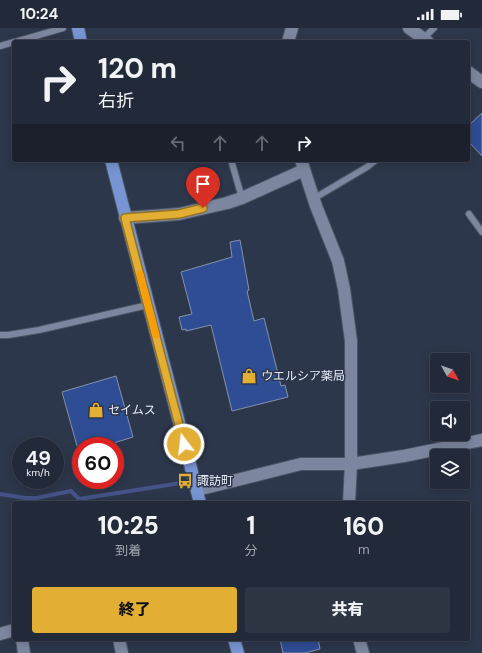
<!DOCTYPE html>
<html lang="ja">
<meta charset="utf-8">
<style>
:root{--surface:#222938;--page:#2e3543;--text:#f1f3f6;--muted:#a2a6ae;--line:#3f4553;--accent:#e2af34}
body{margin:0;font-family:"DM Sans","Noto Sans JP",sans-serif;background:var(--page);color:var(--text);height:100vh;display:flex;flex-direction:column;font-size:15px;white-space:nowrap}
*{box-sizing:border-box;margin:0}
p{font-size:13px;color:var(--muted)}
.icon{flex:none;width:22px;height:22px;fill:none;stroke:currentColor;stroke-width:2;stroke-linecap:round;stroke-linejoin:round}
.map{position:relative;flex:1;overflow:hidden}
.drawer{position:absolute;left:12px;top:473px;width:458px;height:140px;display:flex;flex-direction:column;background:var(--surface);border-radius:4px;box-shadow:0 2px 10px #0003,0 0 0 1px var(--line)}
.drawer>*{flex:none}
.guide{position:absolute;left:12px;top:12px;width:458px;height:122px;border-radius:4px;box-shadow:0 2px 10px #0003,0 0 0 1px var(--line);background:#222938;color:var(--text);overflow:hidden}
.needle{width:26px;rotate:130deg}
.fabs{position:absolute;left:430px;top:325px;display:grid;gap:8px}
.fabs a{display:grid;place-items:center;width:40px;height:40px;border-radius:4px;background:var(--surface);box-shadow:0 2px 10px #0003,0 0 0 1px var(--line);font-size:20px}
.speed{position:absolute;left:12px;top:409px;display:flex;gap:8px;font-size:20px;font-weight:700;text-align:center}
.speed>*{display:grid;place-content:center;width:52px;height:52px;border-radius:50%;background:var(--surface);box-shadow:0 2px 10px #0003,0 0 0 1px var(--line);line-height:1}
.speed small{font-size:10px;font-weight:400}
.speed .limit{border:6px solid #d22;background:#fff;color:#111}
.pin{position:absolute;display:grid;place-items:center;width:34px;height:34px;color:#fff;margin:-41px -17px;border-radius:50% 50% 50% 0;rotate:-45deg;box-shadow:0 0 4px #0007}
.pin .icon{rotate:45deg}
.me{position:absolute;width:44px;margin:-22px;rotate:345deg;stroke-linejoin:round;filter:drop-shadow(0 0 3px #0008)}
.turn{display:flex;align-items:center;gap:14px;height:84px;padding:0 20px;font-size:18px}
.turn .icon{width:52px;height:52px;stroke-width:2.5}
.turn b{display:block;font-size:28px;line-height:34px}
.lanes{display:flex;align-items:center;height:38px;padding:0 20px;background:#0003;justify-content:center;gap:20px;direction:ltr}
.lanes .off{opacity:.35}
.eta{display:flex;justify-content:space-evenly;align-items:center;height:68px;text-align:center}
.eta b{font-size:24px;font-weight:800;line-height:28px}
.cta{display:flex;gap:8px;margin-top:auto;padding:8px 20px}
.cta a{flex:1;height:46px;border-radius:4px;background:var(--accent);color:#111;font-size:16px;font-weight:800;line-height:46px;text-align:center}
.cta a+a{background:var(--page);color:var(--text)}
.status{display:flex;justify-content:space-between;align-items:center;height:28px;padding:0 20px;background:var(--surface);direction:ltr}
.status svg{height:11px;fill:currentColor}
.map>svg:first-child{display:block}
</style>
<div class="status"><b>10:24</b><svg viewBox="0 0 49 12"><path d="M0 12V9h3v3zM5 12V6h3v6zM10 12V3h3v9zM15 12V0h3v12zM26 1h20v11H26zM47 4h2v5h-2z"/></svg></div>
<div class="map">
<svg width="482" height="625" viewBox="0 0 482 625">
<rect width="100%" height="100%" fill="#2d374b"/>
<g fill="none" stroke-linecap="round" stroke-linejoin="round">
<polyline stroke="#455388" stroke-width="4" points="0,466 25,470 37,470 71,463 79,471 181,455"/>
</g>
<g fill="#2e4d95" stroke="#8591a9">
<polygon points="482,85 482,128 468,113 468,98"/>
<polygon points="240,212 249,262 247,263 254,293 264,290 281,358 285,357 288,369 232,383 211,297 186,303 186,301 182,302 179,289 192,286 181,244 232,229 230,214"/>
<polygon points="116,348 133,409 104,418 77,418 62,364"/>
<polygon points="280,611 318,611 320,621 305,625 283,625"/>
</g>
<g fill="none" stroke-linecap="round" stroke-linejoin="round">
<g stroke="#4b5464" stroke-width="8">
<g id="lane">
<polyline points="423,11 434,0"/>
<polyline points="15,14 63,0"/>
<polyline points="0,18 14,14"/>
<polyline points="231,132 242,170"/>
<polyline points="313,171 367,139 376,132"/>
<polyline points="469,186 482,204"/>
<polyline points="0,307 8,307 39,302 148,277"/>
</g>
</g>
<g stroke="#4b5464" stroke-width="14">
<g id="street">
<polyline points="288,14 292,0"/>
<polyline points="301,132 316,178 338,233 344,261 351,313 351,436 349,475"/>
<polyline points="125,190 179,186 227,175 242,170 304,142"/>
<polyline points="197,462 301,436 351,436 404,428 482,412"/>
<polyline points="0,606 14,602"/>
<polyline points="22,611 24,625"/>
<polyline points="119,611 122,625"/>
<polyline points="359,611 363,625"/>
</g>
</g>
<g stroke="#4b5464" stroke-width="14">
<g id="secondary">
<polyline points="409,0 428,14"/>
<polyline points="468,44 482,54"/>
</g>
</g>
<g stroke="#4b5464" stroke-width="14">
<g id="primary">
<polyline points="78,0 81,14"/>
<polyline points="111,132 200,475"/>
<polyline points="234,611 238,625"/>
</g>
</g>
<use href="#lane" stroke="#7c879f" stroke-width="6"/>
<use href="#street" stroke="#7c879f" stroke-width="12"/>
<use href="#secondary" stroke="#7c879f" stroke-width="12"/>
<use href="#primary" stroke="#7794d3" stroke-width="12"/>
</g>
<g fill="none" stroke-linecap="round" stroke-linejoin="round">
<g stroke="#937222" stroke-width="10">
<polyline id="route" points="184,416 125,190 179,186 203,180"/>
</g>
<use href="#route" stroke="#e2af34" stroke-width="7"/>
<polyline stroke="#f59e0b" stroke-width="7" points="140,246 156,307"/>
</g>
<defs>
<g id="shop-bare" transform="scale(1.2)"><path d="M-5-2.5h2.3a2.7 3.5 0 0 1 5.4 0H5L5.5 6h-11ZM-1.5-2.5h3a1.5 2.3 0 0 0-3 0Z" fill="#e2af34" stroke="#2d374b" stroke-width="2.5" paint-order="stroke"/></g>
<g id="bus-bare" transform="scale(1.2)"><path d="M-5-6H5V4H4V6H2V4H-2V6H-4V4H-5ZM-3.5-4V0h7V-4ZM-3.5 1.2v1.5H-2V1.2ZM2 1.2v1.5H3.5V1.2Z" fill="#e2af34" stroke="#2d374b" stroke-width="2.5" paint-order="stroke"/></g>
</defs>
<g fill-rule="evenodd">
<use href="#shop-bare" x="249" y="348"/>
<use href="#shop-bare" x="96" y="382"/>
<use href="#bus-bare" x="185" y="453"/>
</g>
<g text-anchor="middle" stroke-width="3" stroke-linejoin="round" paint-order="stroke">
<g font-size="12" fill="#e5ecf9" stroke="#2d374b" text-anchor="start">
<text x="261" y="352">ウエルシア薬局</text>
<text x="108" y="386">セイムス</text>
<text x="197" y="457">諏訪町</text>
</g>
</g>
</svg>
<div class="fabs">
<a><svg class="needle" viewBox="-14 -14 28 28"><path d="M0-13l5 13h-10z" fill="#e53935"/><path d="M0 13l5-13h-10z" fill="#a2a6ae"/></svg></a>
<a><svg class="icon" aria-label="sound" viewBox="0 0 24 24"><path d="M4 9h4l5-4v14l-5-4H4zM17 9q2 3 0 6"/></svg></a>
<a><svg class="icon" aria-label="layers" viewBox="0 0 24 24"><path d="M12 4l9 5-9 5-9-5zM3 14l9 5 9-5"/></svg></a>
</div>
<div class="speed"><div>49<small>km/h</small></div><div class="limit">60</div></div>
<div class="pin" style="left:203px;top:180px;background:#d93025"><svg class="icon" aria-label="arrive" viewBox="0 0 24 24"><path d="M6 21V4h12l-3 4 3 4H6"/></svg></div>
<svg class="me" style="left:184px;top:416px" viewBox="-20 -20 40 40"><circle r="17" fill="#e2af34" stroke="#fff" stroke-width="3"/><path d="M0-11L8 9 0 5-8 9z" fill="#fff"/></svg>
<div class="guide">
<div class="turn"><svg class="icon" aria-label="right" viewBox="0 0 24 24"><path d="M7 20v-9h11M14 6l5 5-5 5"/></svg><div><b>120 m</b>右折</div></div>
<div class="lanes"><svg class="icon off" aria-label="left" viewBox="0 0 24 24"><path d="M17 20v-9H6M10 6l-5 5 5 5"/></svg><svg class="icon off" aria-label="ahead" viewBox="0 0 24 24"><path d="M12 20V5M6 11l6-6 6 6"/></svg><svg class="icon off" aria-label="ahead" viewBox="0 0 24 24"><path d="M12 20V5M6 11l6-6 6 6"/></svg><svg class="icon" aria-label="right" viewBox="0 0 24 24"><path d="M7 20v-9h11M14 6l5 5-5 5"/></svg></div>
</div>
<section class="drawer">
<div class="eta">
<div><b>10:25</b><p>到着</p></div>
<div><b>1</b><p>分</p></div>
<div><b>160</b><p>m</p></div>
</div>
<div class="cta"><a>終了</a><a>共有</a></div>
</section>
</div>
